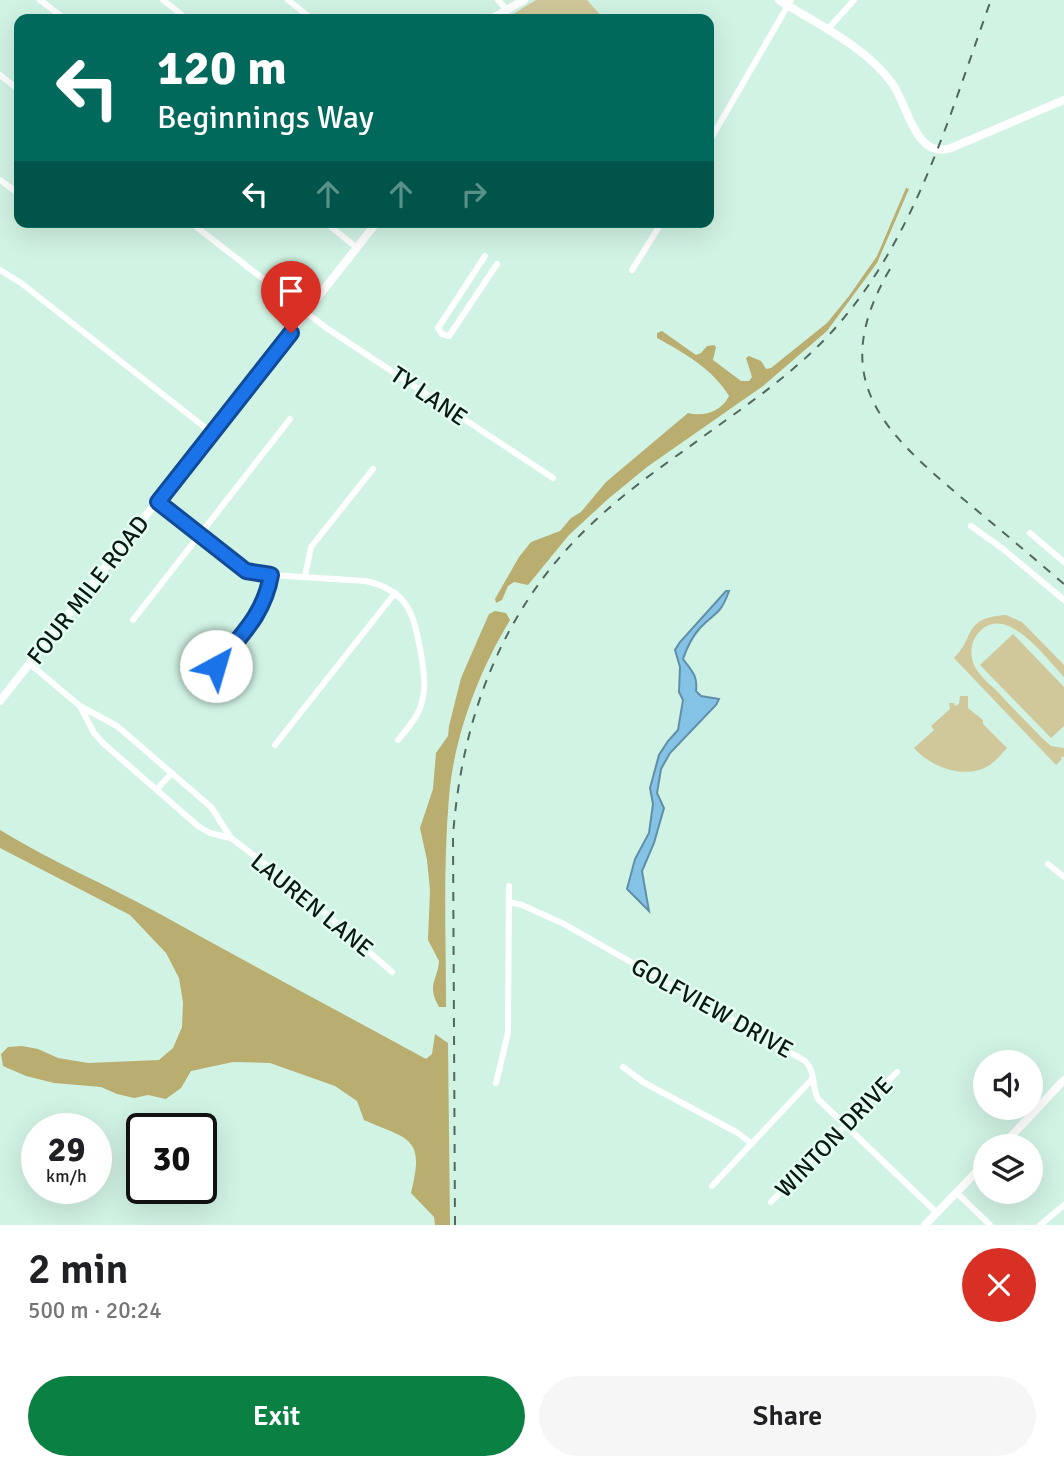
<!DOCTYPE html>
<meta charset="utf-8">
<style>
:root{--surface:#fff;--page:#f6f6f6;--text:#202124;--muted:#757577;--accent:#0b8043}
body{margin:0;font-family:Signika,sans-serif;background:var(--page);color:var(--text);height:100vh;display:flex;flex-direction:column;font-size:26px;white-space:nowrap}
*{box-sizing:border-box;margin:0}
p{font-size:23px;color:var(--muted)}
.icon{flex:none;width:38px;height:38px;fill:none;stroke:currentColor;stroke-width:2;stroke-linecap:round;stroke-linejoin:round}
.map{position:relative;height:1225px;overflow:hidden}
.panel{display:flex;flex-direction:column;background:var(--surface);flex:1}
.panel>*{flex:none}
.guide{position:absolute;left:14px;top:14px;width:700px;height:214px;border-radius:14px;box-shadow:0 7px 28px #0002;background:#00695c;color:#fff;overflow:hidden}
.fabs{position:absolute;left:973px;top:1050px;display:grid;gap:14px}
.fabs a{display:grid;place-items:center;width:70px;height:70px;border-radius:50%;background:var(--surface);box-shadow:0 7px 28px #0002;font-size:35px}
.speed{position:absolute;left:21px;top:1113px;display:flex;gap:14px;font-size:35px;font-weight:700;text-align:center}
.speed>*{display:grid;place-content:center;width:91px;height:91px;border-radius:50%;background:var(--surface);box-shadow:0 7px 28px #0002;line-height:1}
.speed small{font-size:18px;font-weight:400}
.speed .limit{border:4px solid #111;border-radius:10px;background:#fff;color:#111}
.pin{position:absolute;display:grid;place-items:center;width:60px;height:60px;color:#fff;margin:-72px -30px;border-radius:50% 50% 50% 0;rotate:-45deg;box-shadow:0 0 7px #0007}
.pin .icon{rotate:45deg}
.me{position:absolute;width:77px;margin:-38px;rotate:39deg;stroke-linejoin:round;filter:drop-shadow(0 0 5px #0008)}
.turn{display:flex;align-items:center;gap:24px;height:147px;padding:0 28px;font-size:32px}
.turn .icon{width:91px;height:91px;stroke-width:2.5}
.turn b{display:block;font-size:49px;line-height:60px}
.lanes{display:flex;align-items:center;height:66px;padding:0 28px;background:#0003;justify-content:center;gap:35px;direction:ltr}
.lanes .off{opacity:.35}
.round{display:grid;place-items:center;flex:none;width:74px;height:74px;border-radius:37px;background:var(--page)}
.head{display:flex;align-items:center;justify-content:space-between;height:119px;padding:0 28px}
h1{font-size:42px;font-weight:600;line-height:52px}
.primary-button{display:flex;gap:14px;margin-top:auto;padding:14px 28px}
.primary-button a{flex:1;height:80px;border-radius:42px;background:var(--accent);color:#fff;font-size:28px;font-weight:600;line-height:80px;text-align:center}
.primary-button a+a{background:var(--page);color:var(--text)}
.map>svg:first-child{display:block}
</style>
<div class="map">
<svg width="1064" height="1225" viewBox="0 0 1064 1225">
<rect width="100%" height="100%" fill="#d1f3e4"/>
<g fill="#d0c89b">
<polygon points="536,0 587,0 604,19 505,19"/>
<path d="M1006 615 1022 622 1064 665V677C1045 657 1003 598 976 636 970 645 970 657 975 667 980 676 989 684 997 691 1011 707 1027 722 1042 738L1051 746 1064 748V757H1060L1062 759 1056 765 954 658C976 637 962 618 1006 615Z"/>
<polygon points="1013,634 1064,687 1064,726 1051,738 980,665"/>
<path d="M960 696H968V708L983 720V724L1007 748C1002 753 997 760 991 764 968 781 931 768 914 748L934 730 931 726 950 709 949 703H954L955 706 959 704Z"/>
</g>
<g fill="#b9ad70">
<path d="M906 188 909 189 877 263 827 331 763 386 647 467 608 499 569 535 528 585 514 582 508 586 502 600 496 603 495 599 519 557 531 542 560 531 571 518 581 512 606 482 688 413C704 417 721 412 729 396 713 369 684 353 657 338V333L662 331 696 355 701 353 707 346 714 345 716 347 713 360 741 381H749L752 377 746 358 749 356 761 361 766 369 771 368 827 323 849 296 877 256Z"/>
<path d="M495 611 506 613 510 620C479 671 454 736 449 797 443 866 446 937 446 1007H439C426 984 438 980 439 961L428 940 430 890 427 860 420 828 433 789 436 753 448 736 449 726 461 678 489 614Z"/>
<path d="M0 830C52 862 107 885 160 914 248 963 338 1011 426 1059L432 1054 435 1034 448 1043 450 1225H435L434 1217 411 1193C425 1137 410 1140 364 1120L357 1101 335 1086 270 1063 233 1062 191 1071 181 1088 166 1099 148 1095 134 1098 117 1094 101 1087 54 1083 26 1076 3 1066 1 1054 8 1047 22 1046 38 1049 58 1058 88 1063 159 1060 173 1048 182 1027 183 1002 179 978 166 953 130 915 0 848Z"/>
</g>
<path fill="#84c2e6" stroke="#608fa7" stroke-width="2" d="M726 591H729C720 616 716 611 700 628 692 637 687 647 683 659 691 670 698 675 696 691L701 696 719 699 716 705 670 753 661 769 657 793 664 808 654 843 642 871 649 911 627 889 635 859 649 833 653 804 650 788 659 755 668 741 678 730 683 700 679 692 680 667 675 650 680 642Z"/>
<g fill="none" stroke-linecap="round" stroke-linejoin="round">
<g stroke="#fff" stroke-width="6">
<polyline points="40,0 65,19"/>
<polyline points="163,0 187,19"/>
<polyline points="288,0 312,19"/>
<polyline points="498,0 507,10"/>
<polyline points="389,19 394,17 402,19"/>
<polyline points="827,30 854,0"/>
<polyline points="0,75 19,90"/>
<polyline points="709,142 791,0"/>
<polyline points="0,180 15,191"/>
<polyline points="190,222 325,327 553,478"/>
<polyline points="325,222 357,248"/>
<polyline points="485,256 438,328 442,334 449,336 497,264"/>
<polyline points="0,270 21,283 212,433"/>
<polyline points="632,270 662,222"/>
<path d="M158 503 246 571 271 575 366 581C410 591 414 616 421 654 424 673 427 690 420 708 416 720 406 730 398 740"/>
<polyline points="971,526 1003,549 1064,600"/>
<polyline points="1030,533 1064,562"/>
<polyline points="305,576 311,547 373,469"/>
<polyline points="133,620 290,419"/>
<polyline points="30,664 80,706 117,726 211,807 231,838 293,885 392,972"/>
<path d="M203 682C229 650 265 618 271 575"/>
<polyline points="80,706 94,733 104,744 198,826 210,833 230,838"/>
<polyline points="275,745 395,593"/>
<polyline points="157,789 172,773"/>
<polyline points="1048,864 1064,877"/>
<path d="M509 902 522 905 564 924 805 1061C816 1072 811 1085 818 1099L937 1213"/>
<polyline points="623,1067 643,1082 738,1133 752,1144"/>
<polyline points="496,1083 508,1033 509,886"/>
<polyline points="712,1186 813,1078"/>
<polyline points="957,1193 990,1225"/>
<polyline points="771,1202 897,1072"/>
<polyline points="1040,1225 1064,1205"/>
</g>
<g stroke="#fff" stroke-width="8">
<path d="M779 0C817 24 865 46 892 83 908 105 915 160 951 148L1064 100"/>
<polyline points="491,19 524,0"/>
<polyline points="0,701 377,222"/>
<polyline points="1002,1146 1064,1080"/>
<polyline points="925,1225 985,1163"/>
</g>
<g stroke="#52675e" stroke-width="2" stroke-dasharray="9 9" stroke-linecap="butt">
<path d="M890 269C827 377 880 429 962 498 996 526 1030 555 1064 584"/>
<path d="M455 1225 453 836C462 713 505 602 598 518 626 492 658 469 689 447 743 407 800 371 843 319 919 228 951 110 991 0"/>
</g>
</g>
<g fill="none" stroke-linecap="round" stroke-linejoin="round">
<g stroke="#114b97" stroke-width="18">
<path id="route" d="M216 666C241 635 264 615 271 575L246 571 158 502 291 333"/>
</g>
<use href="#route" stroke="#1a73e8" stroke-width="12"/>
</g>
<g text-anchor="middle" stroke-width="5" stroke-linejoin="round" paint-order="stroke">
<g font-size="24" fill="#0b1813" stroke="#e3fff2">
<text transform="translate(429 396) rotate(34)" y="8">TY LANE</text>
<text transform="translate(88 590) rotate(-52)" y="8">FOUR MILE ROAD</text>
<text transform="translate(312 905) rotate(39)" y="8">LAUREN LANE</text>
<text transform="translate(712 1008) rotate(29)" y="8">GOLFVIEW DRIVE</text>
<text transform="translate(834 1137) rotate(-46)" y="8">WINTON DRIVE</text>
</g>
</g>
</svg>
<div class="fabs">
<a><svg class="icon" aria-label="sound" viewBox="0 0 24 24"><path d="M4 9h4l5-4v14l-5-4H4zM17 9q2 3 0 6"/></svg></a>
<a><svg class="icon" aria-label="layers" viewBox="0 0 24 24"><path d="M12 4l9 5-9 5-9-5zM3 14l9 5 9-5"/></svg></a>
</div>
<div class="speed"><div>29<small>km/h</small></div><div class="limit">30</div></div>
<div class="pin" style="left:291px;top:333px;background:#d93025"><svg class="icon" aria-label="arrive" viewBox="0 0 24 24"><path d="M6 21V4h12l-3 4 3 4H6"/></svg></div>
<svg class="me" style="left:216px;top:666px" viewBox="-20 -20 40 40"><circle r="19" fill="#fff"/><path d="M0-13L10 11 0 6-10 11z" fill="#1a73e8"/></svg>
<div class="guide">
<div class="turn"><svg class="icon" aria-label="left" viewBox="0 0 24 24"><path d="M17 20v-9H6M10 6l-5 5 5 5"/></svg><div><b>120 m</b>Beginnings Way</div></div>
<div class="lanes"><svg class="icon" aria-label="left" viewBox="0 0 24 24"><path d="M17 20v-9H6M10 6l-5 5 5 5"/></svg><svg class="icon off" aria-label="ahead" viewBox="0 0 24 24"><path d="M12 20V5M6 11l6-6 6 6"/></svg><svg class="icon off" aria-label="ahead" viewBox="0 0 24 24"><path d="M12 20V5M6 11l6-6 6 6"/></svg><svg class="icon off" aria-label="right" viewBox="0 0 24 24"><path d="M7 20v-9h11M14 6l5 5-5 5"/></svg></div>
</div>
</div>
<section class="panel">
<div class="head"><div><h1>2 min</h1><p>500 m · 20:24</p></div><a class="round" style="background:#d93025;color:#fff"><svg class="icon" aria-label="close" viewBox="0 0 24 24"><path d="M6 6l12 12M18 6L6 18"/></svg></a></div>
<div class="primary-button"><a>Exit</a><a>Share</a></div>
</section>
